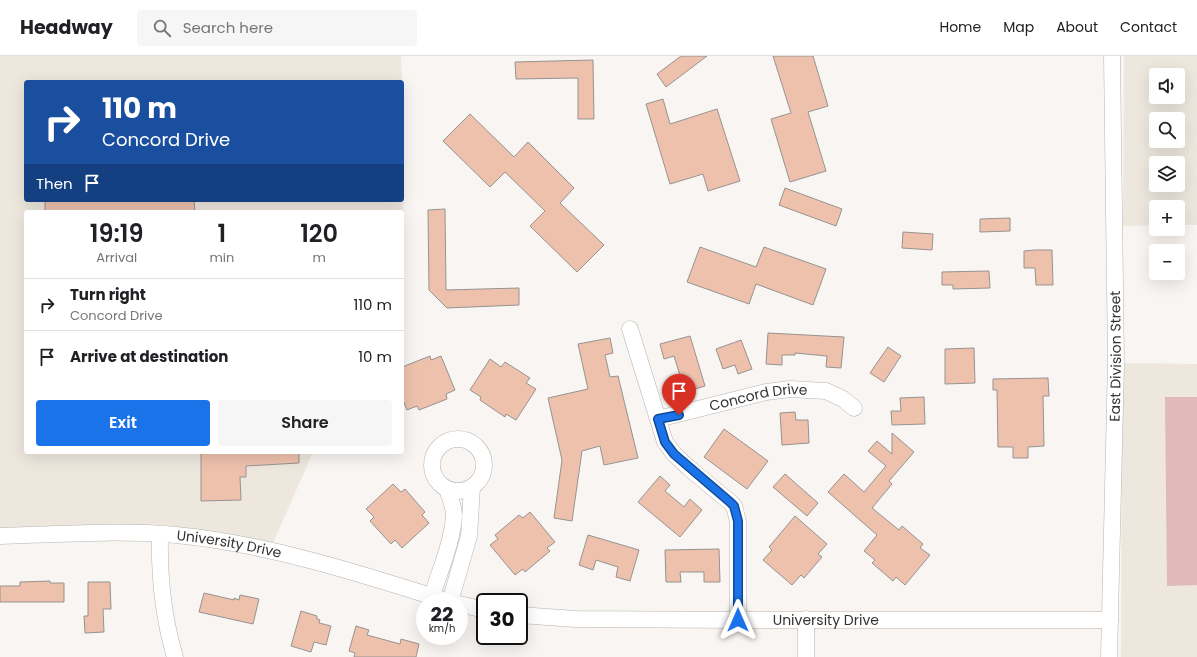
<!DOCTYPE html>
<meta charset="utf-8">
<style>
:root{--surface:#fff;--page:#f6f6f6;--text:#202124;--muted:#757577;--line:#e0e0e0;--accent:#1a73e8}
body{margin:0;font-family:Poppins,sans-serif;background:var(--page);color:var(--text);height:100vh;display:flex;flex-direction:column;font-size:15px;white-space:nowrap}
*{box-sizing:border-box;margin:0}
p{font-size:13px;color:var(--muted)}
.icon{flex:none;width:22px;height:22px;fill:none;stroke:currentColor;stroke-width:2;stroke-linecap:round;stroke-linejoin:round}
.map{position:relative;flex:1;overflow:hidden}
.panel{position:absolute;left:24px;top:154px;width:380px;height:244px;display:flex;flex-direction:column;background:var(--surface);border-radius:4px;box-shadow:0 4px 16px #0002}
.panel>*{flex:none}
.banner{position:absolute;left:24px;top:24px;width:380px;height:122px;border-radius:4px;box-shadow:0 4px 16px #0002;background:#1a4fa0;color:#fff;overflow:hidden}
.fabs{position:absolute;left:1149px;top:12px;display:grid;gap:8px}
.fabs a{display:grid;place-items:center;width:36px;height:36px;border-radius:4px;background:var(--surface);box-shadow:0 4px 16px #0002;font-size:20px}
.speed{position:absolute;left:416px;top:537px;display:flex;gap:8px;font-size:20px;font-weight:700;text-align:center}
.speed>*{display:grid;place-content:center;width:52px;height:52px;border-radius:50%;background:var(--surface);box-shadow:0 4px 16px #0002;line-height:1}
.speed small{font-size:10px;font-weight:400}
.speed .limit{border:2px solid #111;border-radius:6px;background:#fff;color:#111}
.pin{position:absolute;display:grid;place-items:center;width:34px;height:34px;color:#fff;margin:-41px -17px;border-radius:50% 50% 50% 0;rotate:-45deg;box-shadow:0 0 4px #0007}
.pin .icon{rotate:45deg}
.me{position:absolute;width:44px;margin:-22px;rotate:0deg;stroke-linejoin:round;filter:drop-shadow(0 0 3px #0008)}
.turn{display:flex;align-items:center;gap:14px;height:84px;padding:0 12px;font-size:18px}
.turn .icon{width:52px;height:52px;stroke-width:2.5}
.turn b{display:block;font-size:28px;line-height:34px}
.then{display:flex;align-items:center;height:38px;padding:0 12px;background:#0003;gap:8px;font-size:15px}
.eta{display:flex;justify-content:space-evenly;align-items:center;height:68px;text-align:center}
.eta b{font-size:24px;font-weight:600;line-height:28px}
.button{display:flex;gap:8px;margin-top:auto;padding:8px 12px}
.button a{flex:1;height:46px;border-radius:4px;background:var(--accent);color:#fff;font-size:16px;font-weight:600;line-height:46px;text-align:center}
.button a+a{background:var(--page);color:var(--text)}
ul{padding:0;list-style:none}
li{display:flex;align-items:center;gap:12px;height:52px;padding:0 12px;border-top:1px solid var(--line)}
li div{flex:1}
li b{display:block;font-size:15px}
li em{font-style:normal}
header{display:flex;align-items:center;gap:24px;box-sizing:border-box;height:56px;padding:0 20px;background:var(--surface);border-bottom:1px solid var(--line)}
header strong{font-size:19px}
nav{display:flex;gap:22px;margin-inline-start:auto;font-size:14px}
.search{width:280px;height:36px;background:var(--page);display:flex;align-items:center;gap:10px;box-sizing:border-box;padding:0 14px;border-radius:4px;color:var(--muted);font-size:15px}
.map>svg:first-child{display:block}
</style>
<header>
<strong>Headway</strong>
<div class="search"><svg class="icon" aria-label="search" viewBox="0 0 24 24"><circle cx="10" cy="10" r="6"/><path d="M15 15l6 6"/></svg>Search here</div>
<nav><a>Home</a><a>Map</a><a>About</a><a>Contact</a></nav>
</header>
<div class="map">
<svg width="1197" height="601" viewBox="0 0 1197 601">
<rect width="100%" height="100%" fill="#f8f5f2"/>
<g fill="#eee7de" fill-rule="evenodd">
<polygon points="0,0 401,0 402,26 26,26 26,144 402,144 402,58 404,191 402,195 402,156 26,156 26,396 313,396 270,494 223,485 0,480"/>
<path d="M1124 0H1197V169H1178V151H1156V169L1123 170ZM1156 19H1178V41H1156ZM1156 63H1178V85H1156ZM1156 107H1178V129H1156Z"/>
<polygon points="1122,307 1197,308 1197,601 1121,601"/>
</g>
<polygon fill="#e0b9b9" points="1165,341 1197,341 1197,529 1167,530"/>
<g fill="#eec1ad" stroke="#969391">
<polygon points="681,0 707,0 666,31 657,18"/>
<polygon points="773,0 813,0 828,50 808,56 826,115 790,126 771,63 791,57"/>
<polygon points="593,4 594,63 578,63 578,22 516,23 515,6"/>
<polygon points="663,43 670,68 717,53 740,125 708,135 703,118 670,128 646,48"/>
<polygon points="470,58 514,101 528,86 574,132 560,147 604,189 577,216 530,170 545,155 505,116 490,131 443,85"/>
<polygon points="785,132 842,153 836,170 779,149"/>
<polygon points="45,144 194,144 195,156 45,156"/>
<polygon points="445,153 446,234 519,232 519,249 447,252 429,234 428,154"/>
<polygon points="1010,162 1010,175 980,176 980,163"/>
<polygon points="903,176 933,178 932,194 902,192"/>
<polygon points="700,191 756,211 764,191 826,213 813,249 756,228 749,248 687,226"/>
<polygon points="1035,194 1052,194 1053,229 1036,229 1035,212 1024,212 1024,195"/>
<polygon points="989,215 990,232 953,233 953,229 942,229 942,216"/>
<polygon points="768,277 844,281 841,312 826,311 827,300 795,297 795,299 782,299 782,309 766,308"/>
<polygon points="690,280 705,330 675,339 671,325 681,323 674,300 664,303 660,288"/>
<polygon points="610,282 613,297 605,299 610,321 618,320 638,402 604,409 600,390 582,395 572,465 554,462 562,404 548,342 588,333 578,288"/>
<polygon points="741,284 752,313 738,318 735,309 723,313 716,293"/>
<polygon points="888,291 901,300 884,326 870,317"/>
<polygon points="974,292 975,327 945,328 945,293"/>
<polygon points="430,300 431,304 441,300 455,334 446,338 447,343 419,354 417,350 407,354 402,342 402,311"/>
<polygon points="490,303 501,311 505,306 530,322 526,327 536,333 516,364 506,358 505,361 480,344 481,341 470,334"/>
<polygon points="1048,322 1049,340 1043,340 1044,390 1028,391 1028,402 1013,402 1013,391 998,391 997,334 993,334 993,323"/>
<polygon points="924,341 925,368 892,369 891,355 901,355 900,342"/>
<polygon points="795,356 796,364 808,364 809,387 782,389 780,357"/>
<polygon points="724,373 768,405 747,433 704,401"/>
<polygon points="892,377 914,396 889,425 892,428 872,452 899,474 902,470 923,488 920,492 930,499 905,529 896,521 893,525 872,507 875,504 864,495 877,479 828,436 844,418 864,436 886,410 868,395 877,385 892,398"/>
<polygon points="201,396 299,396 299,407 246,410 246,421 240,421 241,444 201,445"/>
<polygon points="785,418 818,447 807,460 773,431"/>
<polygon points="660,420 670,429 665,435 684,451 690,443 702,454 680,481 638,446"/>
<polygon points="393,428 401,436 405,433 425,456 422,459 429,467 402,492 395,484 391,488 370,465 374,461 366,453"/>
<polygon points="530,456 555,486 547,492 550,495 525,516 523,513 515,519 490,489 498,483 495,479 519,459 523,462"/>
<polygon points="795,460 827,488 818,498 822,501 804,522 801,519 792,529 763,504 772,494 769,491"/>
<polygon points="588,479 639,494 630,525 616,521 618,511 596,504 593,514 579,509"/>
<polygon points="719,493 720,526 704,526 704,516 680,516 681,526 666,526 665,494"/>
<polygon points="50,525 50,527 64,527 64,546 0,546 0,530 20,530 20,526"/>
<polygon points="88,526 110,526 111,553 103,553 104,576 85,577 84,560 88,560"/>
<polygon points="204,537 234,544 234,542 239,544 240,539 259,543 253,568 199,556"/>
<polygon points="301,555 317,560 317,563 320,564 319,567 331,570 326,589 314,586 311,596 291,590"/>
<polygon points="356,570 369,574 367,579 400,588 401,583 419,588 416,601 354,601 355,597 349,595"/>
</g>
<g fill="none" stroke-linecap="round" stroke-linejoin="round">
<g stroke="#b6b4b1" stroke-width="17">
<g id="street">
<polyline points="630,273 665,386 674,398 689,412 730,446 734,450 738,465 738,564"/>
<path id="s1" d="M658 363 766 336 790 333 826 335 843 343 854 352"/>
<circle cx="458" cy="409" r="26"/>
<path d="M160 478C159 520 163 561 175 601"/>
<path id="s2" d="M0 480C59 478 118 474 176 479 269 488 362 518 450 546"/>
<path d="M432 540C440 514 452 487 454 460 454 450 450 442 447 433"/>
<polyline points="450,546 469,480 472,431"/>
<polyline points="459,548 485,554"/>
<path id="s3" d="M519 559 576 563 738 564H1110"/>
<polyline points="806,601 806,563"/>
<path id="s4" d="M1109 601 1116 307 1112 0"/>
</g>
</g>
<use href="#street" stroke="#fff" stroke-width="16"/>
</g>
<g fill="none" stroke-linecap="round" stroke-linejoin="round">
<g stroke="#114b97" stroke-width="10">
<polyline id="route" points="679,359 658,363 665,386 674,398 730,446 734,450 738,465 738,564"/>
</g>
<use href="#route" stroke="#1a73e8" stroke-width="7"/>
</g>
<g text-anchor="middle" stroke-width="3.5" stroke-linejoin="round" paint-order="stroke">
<g font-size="14" fill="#343332" stroke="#f8f5f2">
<text dy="5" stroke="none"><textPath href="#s4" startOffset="301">East Division Street</textPath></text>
<text dy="5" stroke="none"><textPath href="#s1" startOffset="103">Concord Drive</textPath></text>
<text dy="5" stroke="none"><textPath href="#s2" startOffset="230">University Drive</textPath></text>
<text dy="5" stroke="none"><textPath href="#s3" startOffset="307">University Drive</textPath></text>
</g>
</g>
</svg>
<div class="fabs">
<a><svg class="icon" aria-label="sound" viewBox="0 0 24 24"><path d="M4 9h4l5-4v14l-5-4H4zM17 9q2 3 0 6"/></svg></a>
<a><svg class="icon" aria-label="search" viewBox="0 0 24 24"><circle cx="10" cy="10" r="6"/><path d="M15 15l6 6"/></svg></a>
<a><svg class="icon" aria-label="layers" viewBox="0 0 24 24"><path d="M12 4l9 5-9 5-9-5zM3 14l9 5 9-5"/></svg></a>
<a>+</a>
<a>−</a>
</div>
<div class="speed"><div>22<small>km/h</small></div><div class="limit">30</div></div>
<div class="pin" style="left:679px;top:359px;background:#d93025"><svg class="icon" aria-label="arrive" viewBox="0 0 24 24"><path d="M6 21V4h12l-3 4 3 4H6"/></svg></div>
<svg class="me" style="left:738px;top:564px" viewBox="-20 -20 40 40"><path d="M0-17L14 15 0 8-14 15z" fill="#1a73e8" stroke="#fff" stroke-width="4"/></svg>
<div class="banner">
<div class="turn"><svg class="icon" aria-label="right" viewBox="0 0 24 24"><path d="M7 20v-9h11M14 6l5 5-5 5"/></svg><div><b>110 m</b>Concord Drive</div></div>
<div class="then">Then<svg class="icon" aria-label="arrive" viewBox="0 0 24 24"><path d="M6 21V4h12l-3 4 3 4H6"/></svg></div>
</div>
<section class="panel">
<div class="eta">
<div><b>19:19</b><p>Arrival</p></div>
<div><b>1</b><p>min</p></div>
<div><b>120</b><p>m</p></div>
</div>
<ul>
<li><svg class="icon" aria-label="right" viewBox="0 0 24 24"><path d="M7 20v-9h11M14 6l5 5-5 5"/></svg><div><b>Turn right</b><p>Concord Drive</p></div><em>110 m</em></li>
<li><svg class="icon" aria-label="arrive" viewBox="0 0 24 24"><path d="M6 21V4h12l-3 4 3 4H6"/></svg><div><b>Arrive at destination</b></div><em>10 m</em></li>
</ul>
<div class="button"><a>Exit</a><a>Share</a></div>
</section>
</div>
